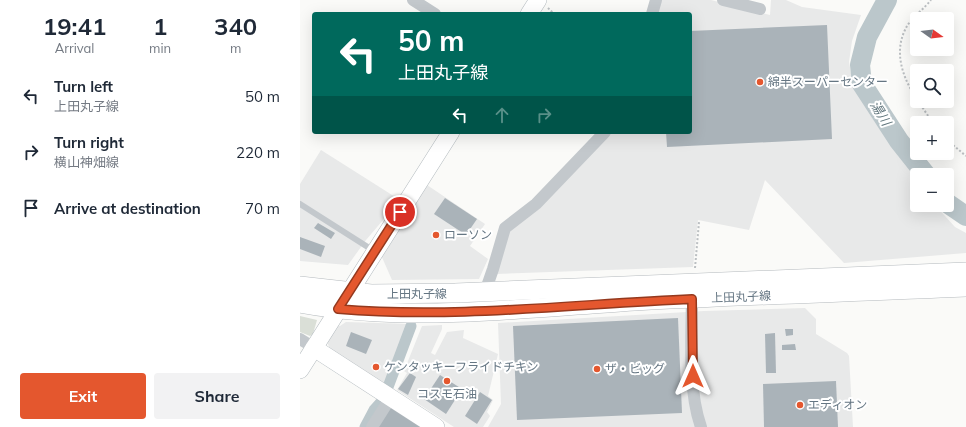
<!DOCTYPE html>
<meta charset="utf-8">
<style>
:root{--surface:#fff;--page:#f2f2f3;--text:#1f2937;--muted:#747a83;--accent:#e4572e}
body{margin:0;font-family:Mulish,"Noto Sans JP",sans-serif;background:var(--page);color:var(--text);height:100vh;display:flex;flex-direction:column;font-size:15px;white-space:nowrap}
*{box-sizing:border-box;margin:0}
p{font-size:13px;color:var(--muted)}
.icon{flex:none;width:22px;height:22px;fill:none;stroke:currentColor;stroke-width:2;stroke-linecap:round;stroke-linejoin:round}
.map{position:relative;flex:1;overflow:hidden}
.details{display:flex;flex-direction:column;background:var(--surface);width:300px}
.details>*{flex:none}
.banner{position:absolute;left:12px;top:12px;width:380px;height:122px;border-radius:4px;box-shadow:0 4px 16px #0002;background:#00695c;color:#fff;overflow:hidden}
.needle{width:26px;rotate:104deg}
.tools{position:absolute;left:610px;top:12px;display:grid;gap:8px}
.tools a{display:grid;place-items:center;width:44px;height:44px;border-radius:4px;background:var(--surface);box-shadow:0 4px 16px #0002;font-size:20px}
.pin{position:absolute;display:grid;place-items:center;width:34px;height:34px;color:#fff;margin:-17px;border:2px solid #fff;border-radius:50%;box-shadow:0 1px 4px #0007}
.me{position:absolute;width:44px;margin:-22px;rotate:0deg;stroke-linejoin:round;filter:drop-shadow(0 0 3px #0008)}
.turn{display:flex;align-items:center;gap:14px;height:84px;padding:0 20px;font-size:18px}
.turn .icon{width:52px;height:52px;stroke-width:2.5}
.turn b{display:block;font-size:28px;line-height:34px}
.lanes{display:flex;align-items:center;height:38px;padding:0 20px;background:#0003;justify-content:center;gap:20px;direction:ltr}
.lanes .off{opacity:.35}
.eta{display:flex;justify-content:space-evenly;align-items:center;height:68px;text-align:center}
.eta b{font-size:24px;font-weight:700;line-height:28px}
.cta{display:flex;gap:8px;margin-top:auto;padding:8px 20px}
.cta a{flex:1;height:46px;border-radius:4px;background:var(--accent);color:#fff;font-size:16px;font-weight:700;line-height:46px;text-align:center}
.cta a+a{background:var(--page);color:var(--text)}
ul{padding:0;list-style:none}
li{display:flex;align-items:center;gap:12px;height:56px;padding:0 20px}
li div{flex:1}
li b{display:block;font-size:15px}
li em{font-style:normal}
main{display:flex;flex:1;min-height:0}
.map>svg:first-child{display:block}
</style>
<main>
<section class="details">
<div class="eta">
<div><b>19:41</b><p>Arrival</p></div>
<div><b>1</b><p>min</p></div>
<div><b>340</b><p>m</p></div>
</div>
<ul>
<li><svg class="icon" aria-label="left" viewBox="0 0 24 24"><path d="M17 20v-9H6M10 6l-5 5 5 5"/></svg><div><b>Turn left</b><p>上田丸子線</p></div><em>50 m</em></li>
<li><svg class="icon" aria-label="right" viewBox="0 0 24 24"><path d="M7 20v-9h11M14 6l5 5-5 5"/></svg><div><b>Turn right</b><p>横山神畑線</p></div><em>220 m</em></li>
<li><svg class="icon" aria-label="arrive" viewBox="0 0 24 24"><path d="M6 21V4h12l-3 4 3 4H6"/></svg><div><b>Arrive at destination</b></div><em>70 m</em></li>
</ul>
<div class="cta"><a>Exit</a><a>Share</a></div>
</section>
<div class="map">
<svg width="666" height="427" viewBox="0 0 666 427">
<rect width="100%" height="100%" fill="#fafaf8"/>
<g fill="#e8e9e9">
<polygon points="358,0 411,0 470,15 471,0 486,0 502,7 561,15 552,41 549,62 552,79 573,119 617,179 617,205 635,205 655,227 666,233 666,253 544,263 465,180 449,230 398,220 393,267 196,274 208,230 308,132 390,132 390,14 355,14"/>
<polygon points="21,150 100,200 66,240 48,265 0,261 0,184"/>
<polygon points="127,185 185,224 170,246 188,259 179,279 92,280 81,255"/>
<polygon points="505,308 516,319 516,334 547,353 549,356 553,427 188,427 201,404 198,323 404,311"/>
<polygon points="46,322 110,324 87,385 30,349 27,342 38,325 40,326"/>
<polygon points="142,325 142,329 131,353 135,355 147,332 164,330 163,338 198,354 188,396 193,400 187,412 190,416 183,427 154,427 97,390 107,373 104,371 122,326"/>
</g>
<polygon fill="#dadfd7" points="0,316 17,320 13,334 10,336 0,332"/>
<g fill="none" stroke-linecap="round" stroke-linejoin="round">
<g stroke="#bbc7cb" stroke-width="11">
<polyline points="88,387 111,326"/>
<polyline points="65,427 74,410 83,400"/>
</g>
<g stroke="#bbc7cb" stroke-width="20">
<polyline points="587,0 567,37 560,65 562,84 599,141 626,175"/>
<polyline points="647,203 666,216"/>
</g>
</g>
<g fill="#aab3b9">
<polygon points="527,25 532,139 367,147 366,132 390,132 390,31"/>
<polygon points="145,198 177,219 166,235 134,214"/>
<polygon points="18,223 35,233 31,239 14,228"/>
<polygon points="0,237 25,246 21,257 0,249"/>
<polygon points="378,318 382,413 217,420 213,326"/>
<polygon points="485,329 493,329 493,335 486,336"/>
<polygon points="51,332 72,340 66,354 46,346"/>
<polygon points="475,333 476,373 466,373 465,334"/>
<polygon points="495,344 496,350 482,350 482,345"/>
<polygon points="110,373 116,377 108,395 98,389"/>
<polygon points="140,375 162,389 146,414 124,399"/>
<polygon points="536,381 538,427 464,427 463,384"/>
<polygon points="180,392 192,400 177,424 165,416"/>
<polygon points="90,407 121,427 78,427"/>
</g>
<g fill="none" stroke-linecap="round" stroke-linejoin="round">
<g stroke="#b3babf" stroke-width="18">
<g id="secondary">
<polyline points="229,14 238,0"/>
<polyline points="14,348 136,427"/>
<polyline points="0,370 151,132"/>
</g>
</g>
<g stroke="#b5babe" stroke-width="20">
<g id="primary">
<polyline points="0,286 71,294 155,293 666,272"/>
<path d="M0 303C107 323 226 308 334 301 445 295 556 292 666 287"/>
</g>
</g>
<g stroke="#bbbfc2" stroke-width="2" stroke-dasharray="2 2" stroke-linecap="butt">
<polyline points="248,8 254,14"/>
<path d="M617 99C603 79 593 52 606 28 611 18 624 9 631 0"/>
<polyline points="618,101 633,123"/>
<polyline points="647,140 666,156"/>
<polyline points="395,268 399,222"/>
</g>
<polyline stroke="#c3c8cc" stroke-width="6" points="0,204 74,251"/>
<g stroke="#c3c8cc" stroke-width="12">
<polyline points="113,0 135,14"/>
<polyline points="423,0 460,9"/>
<polyline points="352,14 356,0"/>
<path d="M392 291C392 333 387 387 401 427"/>
<polyline points="185,292 193,269 205,228 236,204 305,132"/>
<polyline points="0,339 8,344"/>
<polyline points="72,427 91,397"/>
</g>
<use href="#secondary" stroke="#fff" stroke-width="17"/>
<use href="#primary" stroke="#fff" stroke-width="19"/>
</g>
<g fill="none" stroke-linecap="round" stroke-linejoin="round">
<g stroke="#94391e" stroke-width="10">
<path id="route" d="M100 212 38 309C156 319 275 304 392 299L393 376"/>
</g>
<use href="#route" stroke="#e4572e" stroke-width="7"/>
</g>
<g fill="#e4572e" stroke="#fff" stroke-width="1.5">
<circle cx="460" cy="82" r="4"/>
<circle cx="136" cy="235" r="4"/>
<circle cx="76" cy="367" r="4"/>
<circle cx="297" cy="369" r="4"/>
<circle cx="147" cy="381" r="4"/>
<circle cx="500" cy="405" r="4"/>
</g>
<g text-anchor="middle" stroke-width="4" stroke-linejoin="round" paint-order="stroke">
<g font-size="12" fill="#657683" stroke="#fff" text-anchor="start">
<text x="468" y="86">綿半スーパーセンター</text>
<text x="144" y="239">ローソン</text>
<text x="84" y="371">ケンタッキーフライドチキン</text>
<text x="305" y="373">ザ・ビッグ</text>
<text x="147" y="398" text-anchor="middle">コスモ石油</text>
<text x="508" y="409">エディオン</text>
</g>
<g font-size="12" fill="#657683" stroke="#fff">
<text x="117" y="298">上田丸子線</text>
<text transform="translate(441 297) rotate(-2)" y="4">上田丸子線</text>
</g>
<g font-size="13" font-style="italic" fill="#60757c" stroke="#fff">
<text transform="translate(581 113) rotate(58)" y="5">湯川</text>
</g>
</g>
</svg>
<div class="tools">
<a><svg class="needle" viewBox="-14 -14 28 28"><path d="M0-13l5 13h-10z" fill="#e53935"/><path d="M0 13l5-13h-10z" fill="#747a83"/></svg></a>
<a><svg class="icon" aria-label="search" viewBox="0 0 24 24"><circle cx="10" cy="10" r="6"/><path d="M15 15l6 6"/></svg></a>
<a>+</a>
<a>−</a>
</div>
<div class="pin" style="left:100px;top:212px;background:#d93025"><svg class="icon" aria-label="arrive" viewBox="0 0 24 24"><path d="M6 21V4h12l-3 4 3 4H6"/></svg></div>
<svg class="me" style="left:393px;top:376px" viewBox="-20 -20 40 40"><path d="M0-17L14 15 0 8-14 15z" fill="#e4572e" stroke="#fff" stroke-width="4"/></svg>
<div class="banner">
<div class="turn"><svg class="icon" aria-label="left" viewBox="0 0 24 24"><path d="M17 20v-9H6M10 6l-5 5 5 5"/></svg><div><b>50 m</b>上田丸子線</div></div>
<div class="lanes"><svg class="icon" aria-label="left" viewBox="0 0 24 24"><path d="M17 20v-9H6M10 6l-5 5 5 5"/></svg><svg class="icon off" aria-label="ahead" viewBox="0 0 24 24"><path d="M12 20V5M6 11l6-6 6 6"/></svg><svg class="icon off" aria-label="right" viewBox="0 0 24 24"><path d="M7 20v-9h11M14 6l5 5-5 5"/></svg></div>
</div>
</div>
</main>
